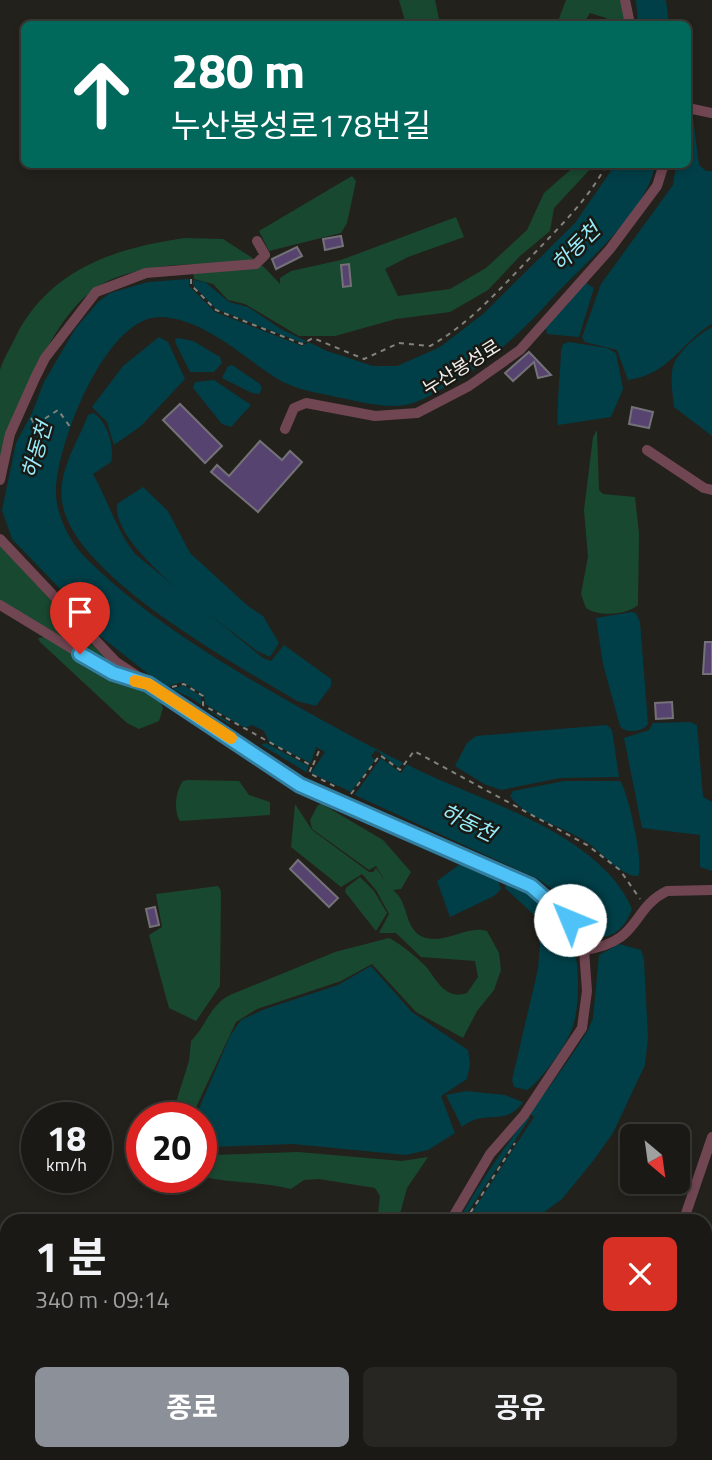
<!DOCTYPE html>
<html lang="ko">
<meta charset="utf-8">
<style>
:root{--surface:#1a1915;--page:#272622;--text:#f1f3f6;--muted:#9fa0a0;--line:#383834;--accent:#8c9099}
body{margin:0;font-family:"Titillium Web","Noto Sans KR",sans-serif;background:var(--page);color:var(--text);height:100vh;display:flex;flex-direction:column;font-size:26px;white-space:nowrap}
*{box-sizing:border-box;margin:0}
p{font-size:23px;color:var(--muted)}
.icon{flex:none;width:38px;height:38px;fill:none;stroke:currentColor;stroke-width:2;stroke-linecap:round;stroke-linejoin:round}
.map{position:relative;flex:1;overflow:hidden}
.sheet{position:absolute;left:0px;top:1214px;width:712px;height:247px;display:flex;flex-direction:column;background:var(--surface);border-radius:21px 21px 0 0;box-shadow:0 4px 10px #0003,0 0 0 2px var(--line)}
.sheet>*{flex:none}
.hud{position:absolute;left:21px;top:21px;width:670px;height:147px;border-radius:10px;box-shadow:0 4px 10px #0003,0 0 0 2px var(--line);background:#00695c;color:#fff;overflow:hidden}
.needle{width:46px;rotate:151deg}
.buttons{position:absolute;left:620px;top:1124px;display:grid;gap:14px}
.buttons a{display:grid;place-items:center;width:70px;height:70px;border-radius:10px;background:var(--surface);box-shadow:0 4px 10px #0003,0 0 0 2px var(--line);font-size:35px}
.speed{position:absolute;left:21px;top:1102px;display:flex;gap:14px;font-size:35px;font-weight:700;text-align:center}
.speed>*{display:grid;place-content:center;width:91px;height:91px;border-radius:50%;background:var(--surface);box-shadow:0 4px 10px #0003,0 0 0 2px var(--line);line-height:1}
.speed small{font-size:18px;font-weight:400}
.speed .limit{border:10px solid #d22;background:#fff;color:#111}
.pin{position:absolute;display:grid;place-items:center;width:60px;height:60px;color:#fff;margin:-72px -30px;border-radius:50% 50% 50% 0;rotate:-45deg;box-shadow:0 0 7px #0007}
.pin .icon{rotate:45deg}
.me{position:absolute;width:77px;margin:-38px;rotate:315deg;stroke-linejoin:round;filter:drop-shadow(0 0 5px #0008)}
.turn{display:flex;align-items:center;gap:24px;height:147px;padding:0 35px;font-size:32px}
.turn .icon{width:91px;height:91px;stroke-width:2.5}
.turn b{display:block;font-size:49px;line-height:60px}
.round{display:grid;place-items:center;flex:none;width:74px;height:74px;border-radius:10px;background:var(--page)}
.head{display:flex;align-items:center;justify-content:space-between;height:119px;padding:0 35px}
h1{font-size:42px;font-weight:700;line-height:52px}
.cta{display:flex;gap:14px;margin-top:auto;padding:14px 35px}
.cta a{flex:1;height:80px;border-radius:10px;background:var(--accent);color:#fff;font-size:28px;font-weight:700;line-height:80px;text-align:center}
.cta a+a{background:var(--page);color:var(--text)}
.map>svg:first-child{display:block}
</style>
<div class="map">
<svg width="712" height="1460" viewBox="0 0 712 1460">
<rect width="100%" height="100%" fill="#23211c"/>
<g fill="#194830">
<polygon points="399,0 435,0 440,24 406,24"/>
<polygon points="566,0 621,0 627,24 613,24 606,18 590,13 583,24 557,24"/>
<polygon points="576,165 594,165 554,208 550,231 520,256 488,290 450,312 396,319 335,336 299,336 245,304 228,300 213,284 194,279 193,270 263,266 280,284 280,278 291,271 341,260 456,217 464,237 408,257 385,269 398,296 450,289 486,268 527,230 544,193"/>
<polygon points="352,176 356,181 347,223 341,233 269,251 259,231"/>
<path d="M185 238 223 239 254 259C224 267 190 262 158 267 136 271 111 276 93 290 46 326 23 404 0 457 0 432 0 394 0 370 3 359 11 347 16 336 50 269 115 248 185 238Z"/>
<path d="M597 430 599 490 603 494 635 497 639 534 638 605C627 615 598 617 586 608L581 594 588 557 584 510 593 437Z"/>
<polygon points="0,545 93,646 124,674 0,601"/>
<polygon points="45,637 159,700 163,708 159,721 139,729 127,723 40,642 38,638"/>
<path d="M188 780 239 781 249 795 270 802V815L180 821C173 811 176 790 183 781Z"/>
<path d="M295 804 312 830 369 872H373L376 868 386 882 376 866 369 870 312 829 310 820 318 805 322 804 383 840 411 872 401 889 393 890C409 902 404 927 421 936 441 947 467 924 487 931L499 953 501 970 494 990 477 1011 463 1038 416 1012 372 964 341 981 257 1009 236 1022 191 1118H171L189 1061 191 1041C207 1025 209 1006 230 995L335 952 389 938C397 941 423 962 428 969 438 983 447 1000 467 993L478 977 475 961 421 957 396 933H379L389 914 376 890 362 874 341 887 291 847Z"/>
<polygon points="360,877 374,891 387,913 376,931 345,892 346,888"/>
<polygon points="218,886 221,891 220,986 196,1021 169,1008 149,935 162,927 156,894"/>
<path d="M201 1149 214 1155 298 1152 402 1161 428 1157 407 1188 398 1221 377 1222 380 1196 375 1188 319 1179 304 1180 291 1189C261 1181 231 1184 201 1176Z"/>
<polygon points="7,1389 7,1437 0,1439 0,1390"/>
<polygon points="33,1454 193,1454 209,1460 37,1460"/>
</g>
<g fill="#003f48">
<polygon points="636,0 666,0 669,24 638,24"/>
<path d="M693 118 699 165 706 171H712V324C680 343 670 374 628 380L617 350 585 342 582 337 601 284 673 185 676 165 688 164V120Z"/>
<path d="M615 165H655C647 211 588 260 556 294 521 333 488 364 442 389 431 395 419 402 406 405 384 409 358 401 336 397 315 392 295 390 276 378 243 357 202 317 159 317 105 318 57 444 56 490 55 511 68 539 82 554 152 626 255 683 342 731 367 745 394 758 420 771 487 803 601 835 632 909 627 923 618 935 603 937L584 925 558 893 538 879 311 775 238 731 191 698 161 684 95 632 67 596 12 539 2 510 16 443 32 413 44 382 75 329 98 302 110 293 148 282 188 279 205 282 229 302 248 307 281 329 327 351 373 366H397L440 347 483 314 575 223Z"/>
<polygon points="586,283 594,288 579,337 547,334 546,328"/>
<path d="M712 327V436L674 407C673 397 670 376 673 367 677 352 699 334 712 327Z"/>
<polygon points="159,337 168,342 185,379 141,426 114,445 107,422 92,407 123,366"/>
<polygon points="179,338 193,341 220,357 222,363 214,372 190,372 176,344 175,339"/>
<path d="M569 342 607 348 616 353 623 389 611 417 558 425C556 418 561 362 561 350L563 344Z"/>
<polygon points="232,365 260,384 262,389 259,394 252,393 222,378 228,366"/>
<polygon points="214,380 251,405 231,427 222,424 193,388 195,382"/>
<path d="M93 413C107 420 115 448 111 462L93 474C108 501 116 529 135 554L263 658 271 661 284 645 331 679V686L316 706 297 701C236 664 71 575 62 501 58 470 78 442 88 415Z"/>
<path d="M143 487 168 511 190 553 248 606 263 616 279 643 270 657 257 651C223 623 111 549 117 504Z"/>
<path d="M631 612 636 613 640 622 648 724C643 732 625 734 620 726L603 664 596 618Z"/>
<polygon points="690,722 697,725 703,797 712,802 712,871 700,867 700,835 642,828 624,738 649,730 653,723"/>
<polygon points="607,725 612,730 619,777 560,778 501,790 484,784 455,766 467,743 476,736"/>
<path d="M620 781C628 791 645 866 638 876 621 877 600 850 585 841 563 826 525 818 510 796L513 791 564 781Z"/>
<polygon points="467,863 497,876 501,889 494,896 450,917 437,881 460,864"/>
<path d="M506 881C519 886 542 895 546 908L533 914 505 888Z"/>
<path d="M548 910C583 919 582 1003 572 1029 567 1044 540 1082 527 1090L514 1087 512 1080 538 969 540 944 534 920Z"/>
<path d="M619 944 641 950 644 959 648 1038 645 1065 613 1133 593 1161 562 1199 532 1221 458 1222C494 1154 547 1096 588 1030L593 1018 599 955Z"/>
<polygon points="371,966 412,1012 468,1050 470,1064 467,1079 441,1096 455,1133 428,1150 406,1155 293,1144 211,1147 201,1142 201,1118 195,1118 230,1036 241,1020 265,1009 338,985"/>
<path d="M466 1091 505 1095 523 1102C505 1128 485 1108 462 1127L446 1095Z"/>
<polygon points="429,1454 483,1454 482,1460 429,1460"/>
</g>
<g fill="#23211c">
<polygon points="189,276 193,277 193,285 216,309 302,343 313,340 302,346 215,312 189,286"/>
<polygon points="183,682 204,695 205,704 245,728 252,725 264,731 269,742 311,763 316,747 325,752 311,773 351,792 375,760 371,756 376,750 399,768 406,759 409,761 401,773 381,758 353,797 306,774 309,766 266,743 261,745 231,727 229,722 201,705 201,696 184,685 167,691 171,685"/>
<polygon points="529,1113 534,1117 473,1211 488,1221 471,1214 462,1221 530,1118"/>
</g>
<g fill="#57436f" stroke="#747278" stroke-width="2">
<polygon points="341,236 343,246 325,250 323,239"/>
<polygon points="297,247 302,256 276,269 272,259"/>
<polygon points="349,264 351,286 343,287 341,265"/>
<polygon points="529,352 551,375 538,378 534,362 513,381 505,373"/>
<polygon points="180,404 222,446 205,463 163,420"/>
<polygon points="632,407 653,412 649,428 629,424"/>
<polygon points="260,441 282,460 290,451 302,462 258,512 211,472 217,465 229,476"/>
<polygon points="705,642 712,642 712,674 703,674"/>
<polygon points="672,702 673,718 656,719 655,703"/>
<polygon points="298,860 338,898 329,907 290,869"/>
<polygon points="155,907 159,925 150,927 146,909"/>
</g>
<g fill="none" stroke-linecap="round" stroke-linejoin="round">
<g stroke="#83827d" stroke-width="2" stroke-dasharray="5 5" stroke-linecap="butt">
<path d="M191 279V285L216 310 302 344 313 338 364 359 399 343 430 346C468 325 498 291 528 260 557 229 586 203 607 164"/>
<polyline points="31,418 35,425 58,410 71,428"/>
<polyline points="172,687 184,684 203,696 203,705 312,766 309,773 336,787"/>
<polyline points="313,765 319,751"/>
<polyline points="351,794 380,755 400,770 414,751 587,845 620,870 640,899"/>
<polyline points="471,1212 485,1222"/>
<polyline points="465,1221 515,1143"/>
</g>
<g stroke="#714653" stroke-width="10">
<polyline points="625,0 630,24"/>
<polyline points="688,108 712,113"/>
<polyline points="285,429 294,408 306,403 375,416 417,413 469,386 520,350 610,249 657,186 664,164"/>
<polyline points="647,450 704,488 712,490"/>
<polyline points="0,480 10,434 35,378 45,358 96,292 146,273 256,264 265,255 257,241"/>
<polyline points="0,539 116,662 300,784 510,876 547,897 570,920 584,950 587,991 582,1028 524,1115 490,1154 450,1222"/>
<polyline points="0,605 94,662 134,681"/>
<path d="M584 950C642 942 630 909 667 891L712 890"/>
<polyline points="683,1222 712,1137"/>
<polyline points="705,1364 712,1366"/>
<polyline points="418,1454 418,1460"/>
<polyline points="592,1460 595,1454"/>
</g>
</g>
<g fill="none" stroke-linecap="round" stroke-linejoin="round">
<g stroke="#337fa1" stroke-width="18">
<polyline id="route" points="80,654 113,673 148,684 300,785 531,886 570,920"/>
</g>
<use href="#route" stroke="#4fc3f7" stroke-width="12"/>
<polyline stroke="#f59e0b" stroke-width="12" points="135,681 148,684 231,738"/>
</g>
<g text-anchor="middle" stroke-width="5" stroke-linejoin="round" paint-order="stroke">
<g font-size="19" fill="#efeeea" stroke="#191813">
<text transform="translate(461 367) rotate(-32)" y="7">누산봉성로</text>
</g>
<g font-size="21" font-style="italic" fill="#98ecfa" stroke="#191813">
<text transform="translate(576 247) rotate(-45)" y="7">하동천</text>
<text transform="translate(37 450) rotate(-74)" y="7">하동천</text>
<text transform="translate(468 823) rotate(26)" y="7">하동천</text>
</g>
</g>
</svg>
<div class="buttons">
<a><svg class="needle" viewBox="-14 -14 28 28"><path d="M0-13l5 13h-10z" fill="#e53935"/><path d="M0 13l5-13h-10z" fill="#9fa0a0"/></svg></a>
</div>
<div class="speed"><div>18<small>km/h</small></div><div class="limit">20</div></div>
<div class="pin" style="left:80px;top:654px;background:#d93025"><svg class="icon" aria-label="arrive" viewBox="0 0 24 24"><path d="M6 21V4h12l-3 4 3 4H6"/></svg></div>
<svg class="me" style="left:570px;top:920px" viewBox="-20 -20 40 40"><circle r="19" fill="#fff"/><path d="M0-13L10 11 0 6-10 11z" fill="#4fc3f7"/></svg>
<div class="hud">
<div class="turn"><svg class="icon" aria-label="ahead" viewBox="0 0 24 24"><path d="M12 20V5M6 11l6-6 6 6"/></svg><div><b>280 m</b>누산봉성로178번길</div></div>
</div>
<section class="sheet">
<div class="head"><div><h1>1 분</h1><p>340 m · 09:14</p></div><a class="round" style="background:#d93025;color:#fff"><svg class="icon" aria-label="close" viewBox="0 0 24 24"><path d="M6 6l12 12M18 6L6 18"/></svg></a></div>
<div class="cta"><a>종료</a><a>공유</a></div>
</section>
</div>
